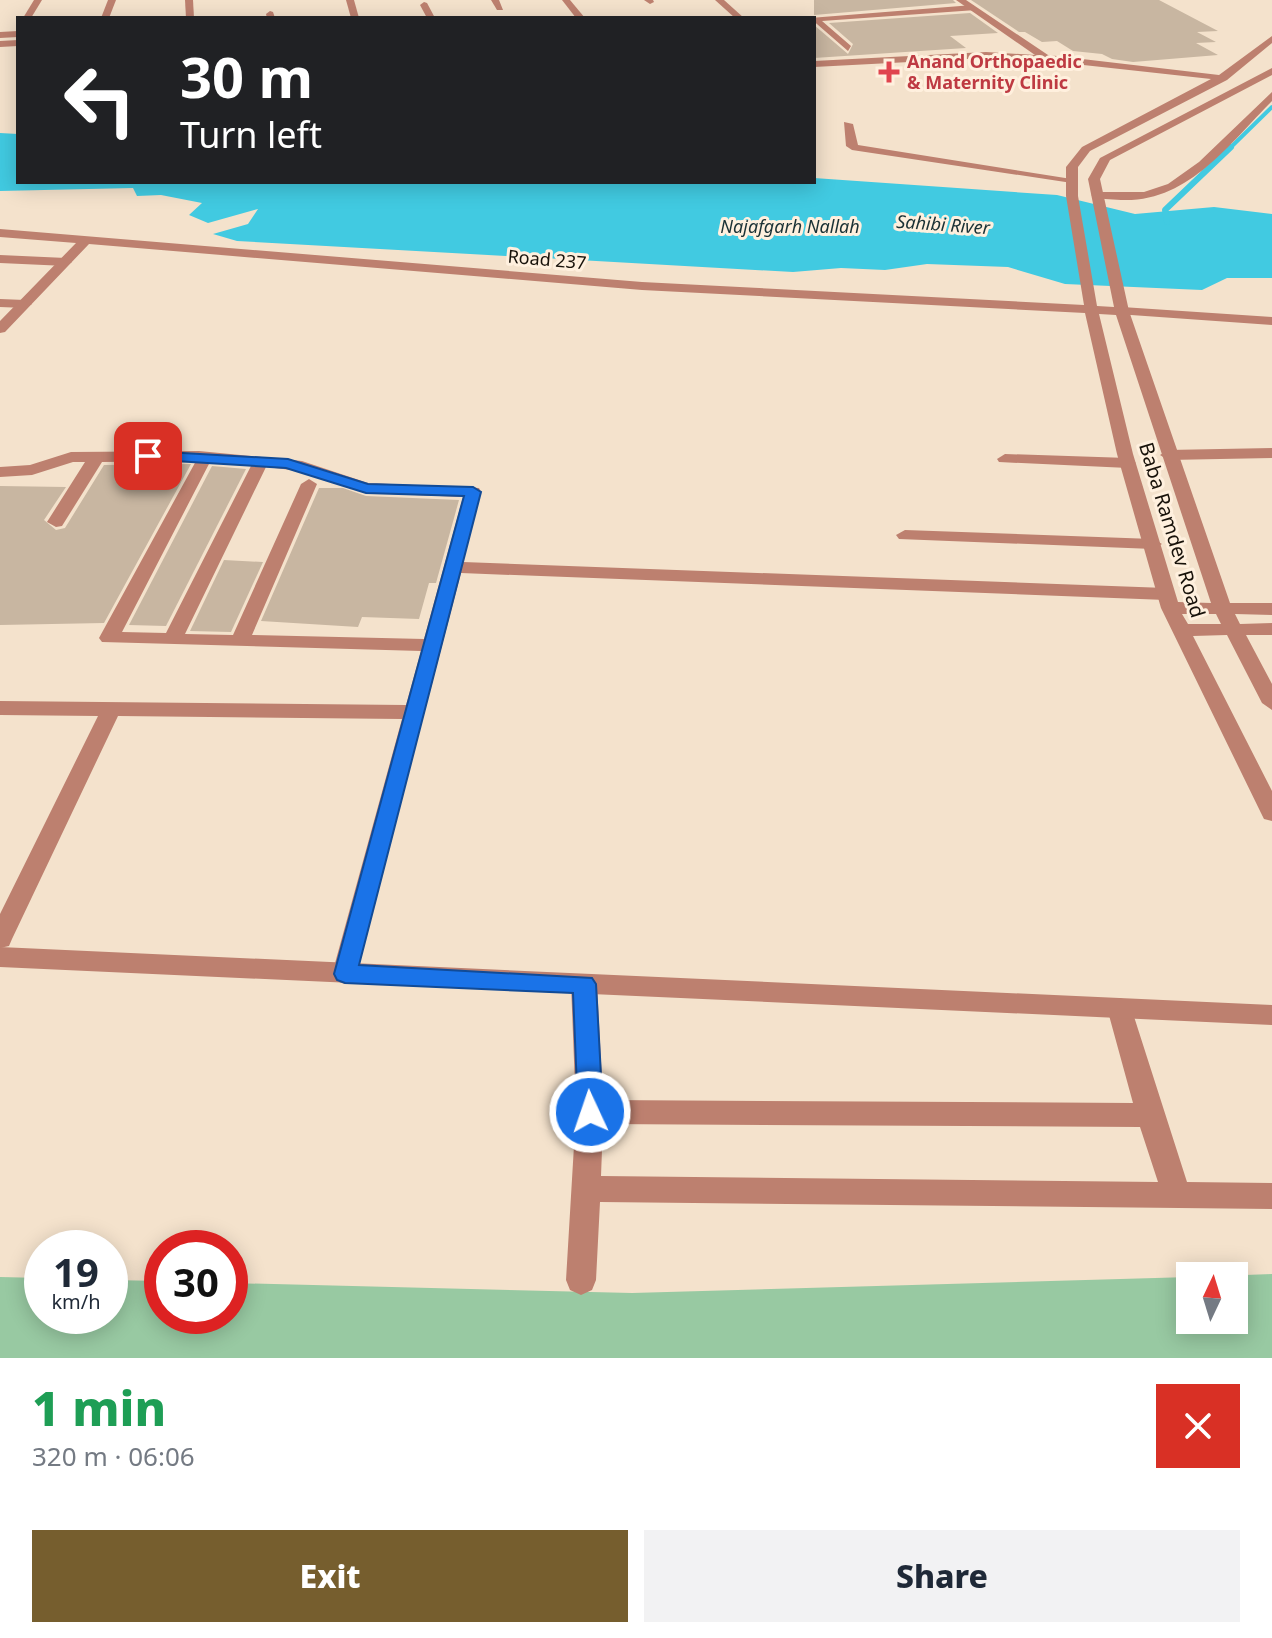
<!DOCTYPE html>
<meta charset="utf-8">
<style>
:root{--surface:#fff;--page:#f2f2f3;--text:#1f2937;--muted:#747a83;--accent:#765e2e}
body{margin:0;font-family:"Noto Sans",sans-serif;background:var(--page);color:var(--text);height:100vh;display:flex;flex-direction:column;font-size:30px;white-space:nowrap}
*{box-sizing:border-box;margin:0}
p{font-size:26px;color:var(--muted)}
.icon{flex:none;width:44px;height:44px;fill:none;stroke:currentColor;stroke-width:2;stroke-linecap:round;stroke-linejoin:round}
.map{position:relative;height:1358px;overflow:hidden}
.details{display:flex;flex-direction:column;background:var(--surface);flex:1}
.details>*{flex:none}
.guide{position:absolute;left:16px;top:16px;width:800px;height:168px;border-radius:0px;box-shadow:0 4px 20px #0003;background:#202124;color:#fff;overflow:hidden}
.needle{width:52px;rotate:4deg}
.fabs{position:absolute;left:1176px;top:1262px;display:grid;gap:16px}
.fabs a{display:grid;place-items:center;width:72px;height:72px;border-radius:0px;background:var(--surface);box-shadow:0 4px 20px #0003;font-size:40px}
.speed{position:absolute;left:24px;top:1230px;display:flex;gap:16px;font-size:40px;font-weight:700;text-align:center}
.speed>*{display:grid;place-content:center;width:104px;height:104px;border-radius:50%;background:var(--surface);box-shadow:0 4px 20px #0003;line-height:1}
.speed small{font-size:20px;font-weight:400}
.speed .limit{border:12px solid #d22;background:#fff;color:#111}
.pin{position:absolute;display:grid;place-items:center;width:68px;height:68px;color:#fff;margin:-34px;border-radius:16px;box-shadow:0 4px 12px #0006}
.me{position:absolute;width:88px;margin:-44px;rotate:357deg;stroke-linejoin:round;filter:drop-shadow(0 0 6px #0008)}
.turn{display:flex;align-items:center;gap:28px;height:168px;padding:0 32px;font-size:36px}
.turn .icon{width:104px;height:104px;stroke-width:2.5}
.turn b{display:block;font-size:56px;line-height:68px}
.round{display:grid;place-items:center;flex:none;width:84px;height:84px;border-radius:0px;background:var(--page)}
.headline{display:flex;align-items:center;justify-content:space-between;height:136px;padding:0 32px}
h1{font-size:48px;font-weight:800;line-height:60px;color:#1e9e55}
.button{display:flex;gap:16px;margin-top:auto;padding:16px 32px}
.button a{flex:1;height:92px;border-radius:0px;background:var(--accent);color:#fff;font-size:32px;font-weight:800;line-height:92px;text-align:center}
.button a+a{background:var(--page);color:var(--text)}
.map>svg:first-child{display:block}
</style>
<div class="map">
<svg width="1272" height="1358" viewBox="0 0 1272 1358">
<rect width="100%" height="100%" fill="#f4e2cc"/>
<polygon fill="#98c9a2" points="1272,1274 1272,1358 0,1358 0,1277 42,1278 42,1316 110,1316 110,1280 162,1281 162,1316 230,1316 230,1283 632,1293 1190,1277 1190,1320 1234,1320 1234,1276 1218,1276"/>
<polygon fill="#41cae1" points="0,133 18,134 18,182 814,182 814,178 1057,195 1135,214 1214,207 1272,214 1272,278 1227,278 1202,290 1065,284 1008,267 927,264 885,270 841,268 793,272 237,241 213,234 248,224 258,209 208,223 189,215 202,203 161,195 137,196 133,188 0,191"/>
<g fill="none" stroke-linecap="round" stroke-linejoin="round">
<polyline stroke="#41cae1" stroke-width="4" points="1229,149 1272,107"/>
<polyline stroke="#41cae1" stroke-width="6" points="1167,222 1165,210 1231,147"/>
</g>
<g fill="#c8b6a1">
<polygon points="814,0 953,0 956,3 814,15"/>
<polygon points="971,0 1159,0 1218,31 1197,32 1216,42 1196,43 1218,55 1133,62 1112,59 1102,54 1073,51 1057,41 1042,42 1025,32 1019,32"/>
<polygon points="970,13 998,33 950,36 966,48 814,58 814,25 848,54 853,44 829,23"/>
<polygon points="191,464 104,623 0,625 0,486 66,487 44,520 56,530 65,528 104,465"/>
<polygon points="212,466 246,469 166,626 129,625"/>
<polygon points="319,488 343,488 366,496 459,500 436,583 429,583 419,619 362,617 358,627 261,621"/>
<polygon points="224,560 263,562 231,632 190,631"/>
</g>
<g fill="none" stroke-linecap="round" stroke-linejoin="round">
<g fill="#bd806f" fill-rule="evenodd">
<polygon points="34,0 42,0 31,18 23,18"/>
<polygon points="108,0 116,0 109,18 101,18"/>
<polygon points="185,0 193,0 194,18 186,18"/>
<polygon points="346,0 354,0 359,18 351,18"/>
<polygon points="491,0 499,0 503,10 497,10"/>
<polygon points="562,0 570,0 585,18 576,18"/>
<polygon points="644,0 653,0 654,2 650,4"/>
<polygon points="715,0 724,0 744,18 735,18"/>
<polygon points="424,2 427,3 435,18 427,18 420,5"/>
<polygon points="973,5 976,10 822,21 851,46 848,51 810,18"/>
<polygon points="270,11 273,12 275,18 267,18 266,14"/>
<polygon points="18,31 18,37 0,38 0,32"/>
<path d="M1272 92V101C1229 144 1188 203 1121 200 1111 199 1099 200 1091 195L1097 192H1144L1168 184 1199 162Z"/>
<polygon points="844,122 853,124 858,145 1078,180 1072,183 852,150 846,146"/>
<polygon points="0,255 66,258 72,262 66,266 0,263"/>
<polygon points="0,299 25,300 32,304 25,308 0,307"/>
<polygon points="1122,307 1272,317 1272,325 1117,314 1115,311"/>
<polygon points="1272,448 1272,458 1168,460 1160,455 1168,450"/>
<path d="M199 451 302 461 368 483 479 488 481 492 463 562 1166 588 1175 594 1166 600 461 573 354 981 345 984 336 981 332 974 402 719 118 716 12 939 9 946 0 948V914L98 716 0 715V701L406 705 421 651 102 642 99 638 196 461 102 462 62 526 56 527 47 522 85 462H73L32 475 0 477V467L30 465 71 452ZM210 462 251 466 166 633 122 632ZM266 467 300 471 366 493 463 497 424 639 252 635 317 484 309 479 301 484 233 635 185 634Z"/>
<polygon points="1005,454 1128,458 1136,463 1128,468 999,462 997,459"/>
<polygon points="905,530 1153,539 1162,544 1153,549 899,539 896,535"/>
<path d="M584 974 593 977 597 984 603 1100 1133 1103 1107 1008 1111 1001 1120 998 1129 1001 1187 1182 1272 1183V1209L600 1202 596 1280 592 1290 581 1295 570 1290 566 1280 576 1112 571 984 575 977ZM603 1124 1140 1127 1158 1182 601 1176Z"/>
</g>
<g fill="#bd806f" fill-rule="evenodd">
<path d="M956 0H966L1048 55 1219 75 1272 36V43L1227 80 1090 151 1078 167V196L1097 306 1114 307 1088 179 1100 158 1272 68V75L1110 160 1100 179 1129 311 1230 603H1272V615L1235 614 1240 624 1272 623V635H1246L1272 684V710L1262 703 1227 635 1193 636 1272 791V821L1264 819 1261 813 1161 608 1117 454 1085 313 642 290 89 244 5 332 0 333V321L76 243 0 237V229L642 282 1084 305 1066 196V167L1082 147 1211 79 1047 61 986 58 814 67V61L986 52 1035 55ZM1099 314 1116 315 1211 603 1178 602 1133 454ZM1182 614H1216L1221 624H1188Z"/>
<polygon points="18,40 18,46 0,47 0,41"/>
<polygon points="0,947 1272,1005 1272,1025 0,967"/>
</g>
</g>
<polygon fill="#1a73e8" stroke="#114b97" stroke-width="2" points="148,451 288,459 368,484 473,487 481,492 359,965 592,978 596,984 603,1112 599,1120 590,1123 582,1120 578,1112 573,993 345,983 337,980 334,974 464,496 366,493 286,468 143,459 143,452"/>
<path fill="#e0444e" stroke="#fff0de" stroke-width="3" d="M885 60h8v8h8v8h-8v8h-8v-8h-8v-8h8z"/>
<g text-anchor="middle" stroke-width="6" stroke-linejoin="round" paint-order="stroke">
<g font-size="18" font-weight="bold" fill="#be3a42" stroke="#fff0de" text-anchor="start">
<text x="907" y="68">Anand Orthopaedic<tspan x="907" dy="21">&amp; Maternity Clinic</tspan></text>
</g>
<g font-size="18" font-style="italic" fill="#1a3135" stroke="#fff0de">
<text transform="translate(943 225) rotate(4)" y="6">Sahibi River</text>
<text x="790" y="233">Najafgarh Nallah</text>
</g>
<g font-size="18" fill="#18120a" stroke="#fff0de">
<text transform="translate(547 260) rotate(5)" y="6">Road 237</text>
</g>
<g font-size="20" fill="#18120a" stroke="#fff0de">
<text transform="translate(1172 530) rotate(73)" y="7">Baba Ramdev Road</text>
</g>
</g>
</svg>
<div class="fabs">
<a><svg class="needle" viewBox="-14 -14 28 28"><path d="M0-13l5 13h-10z" fill="#e53935"/><path d="M0 13l5-13h-10z" fill="#747a83"/></svg></a>
</div>
<div class="speed"><div>19<small>km/h</small></div><div class="limit">30</div></div>
<div class="pin" style="left:148px;top:456px;background:#d93025"><svg class="icon" aria-label="arrive" viewBox="0 0 24 24"><path d="M6 21V4h12l-3 4 3 4H6"/></svg></div>
<svg class="me" style="left:590px;top:1112px" viewBox="-20 -20 40 40"><circle r="17" fill="#1a73e8" stroke="#fff" stroke-width="3"/><path d="M0-11L8 9 0 5-8 9z" fill="#fff"/></svg>
<div class="guide">
<div class="turn"><svg class="icon" aria-label="left" viewBox="0 0 24 24"><path d="M17 20v-9H6M10 6l-5 5 5 5"/></svg><div><b>30 m</b>Turn left</div></div>
</div>
</div>
<section class="details">
<div class="headline"><div><h1>1 min</h1><p>320 m · 06:06</p></div><a class="round" style="background:#d93025;color:#fff"><svg class="icon" aria-label="close" viewBox="0 0 24 24"><path d="M6 6l12 12M18 6L6 18"/></svg></a></div>
<div class="button"><a>Exit</a><a>Share</a></div>
</section>
